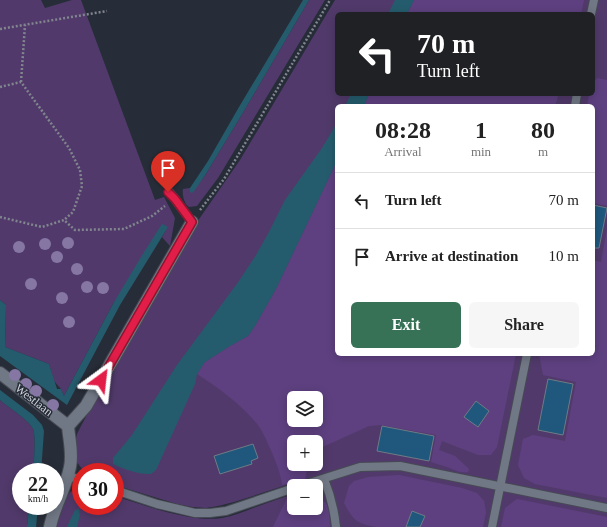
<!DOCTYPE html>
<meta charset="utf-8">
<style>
:root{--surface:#fff;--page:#f6f6f6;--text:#222;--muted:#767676;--line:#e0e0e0;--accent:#377257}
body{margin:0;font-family:"Times New Roman",serif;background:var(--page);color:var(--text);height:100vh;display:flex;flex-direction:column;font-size:15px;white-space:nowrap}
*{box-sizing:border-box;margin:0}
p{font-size:13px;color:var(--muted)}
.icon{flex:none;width:22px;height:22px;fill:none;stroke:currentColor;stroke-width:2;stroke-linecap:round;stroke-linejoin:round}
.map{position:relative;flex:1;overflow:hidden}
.sheet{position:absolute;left:335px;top:104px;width:260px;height:252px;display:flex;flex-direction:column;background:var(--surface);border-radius:6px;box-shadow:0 2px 10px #0003}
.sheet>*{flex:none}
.hud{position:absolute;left:335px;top:12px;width:260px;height:84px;border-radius:6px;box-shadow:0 2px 10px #0003;background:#202124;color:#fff;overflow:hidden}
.buttons{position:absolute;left:287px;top:391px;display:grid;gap:8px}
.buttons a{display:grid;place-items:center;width:36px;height:36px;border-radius:6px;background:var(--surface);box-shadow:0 2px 10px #0003;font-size:20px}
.speed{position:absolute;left:12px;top:463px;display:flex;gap:8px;font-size:20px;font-weight:700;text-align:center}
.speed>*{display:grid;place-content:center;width:52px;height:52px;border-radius:50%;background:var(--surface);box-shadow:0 2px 10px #0003;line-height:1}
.speed small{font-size:10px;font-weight:400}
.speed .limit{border:6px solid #d22;background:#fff;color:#111}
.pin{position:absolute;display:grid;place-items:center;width:34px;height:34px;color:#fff;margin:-41px -17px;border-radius:50% 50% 50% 0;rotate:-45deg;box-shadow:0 0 4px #0007}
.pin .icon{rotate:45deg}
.me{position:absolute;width:44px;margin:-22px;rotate:30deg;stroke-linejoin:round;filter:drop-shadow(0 0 3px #0008)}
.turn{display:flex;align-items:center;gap:14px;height:84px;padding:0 16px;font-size:18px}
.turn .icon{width:52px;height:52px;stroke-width:2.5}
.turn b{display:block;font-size:28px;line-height:34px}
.eta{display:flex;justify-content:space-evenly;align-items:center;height:68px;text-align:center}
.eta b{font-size:24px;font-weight:600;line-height:28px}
.cta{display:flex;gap:8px;margin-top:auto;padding:8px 16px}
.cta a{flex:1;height:46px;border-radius:6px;background:var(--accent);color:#fff;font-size:16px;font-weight:600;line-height:46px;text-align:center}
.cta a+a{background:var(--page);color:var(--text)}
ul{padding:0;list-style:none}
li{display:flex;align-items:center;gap:12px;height:56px;padding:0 16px;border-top:1px solid var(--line)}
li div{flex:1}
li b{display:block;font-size:15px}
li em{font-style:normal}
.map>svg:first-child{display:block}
</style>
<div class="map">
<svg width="607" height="527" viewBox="0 0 607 527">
<rect width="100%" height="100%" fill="#272d38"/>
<g fill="#513a6b" fill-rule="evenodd">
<polygon points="0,0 41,0 45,8 72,0 81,0 155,200 164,197 175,218 170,246 162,237 168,227 113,304 64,396 61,389 54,381 49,364 5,347 6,305 0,300"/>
<path d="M309 0H325L218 178 197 206 189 207C184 204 182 194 183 189L190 188 192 192 204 177 244 111Z"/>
<path d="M335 0H607V527H55L66 497 70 492 81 487V506H115V496C144 505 191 523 222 518 234 516 245 511 256 507 269 502 281 498 294 494V508H316V486H304L302 480 234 502 218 506 206 508 192 507 177 504 115 485V472H85L82 469 77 462 75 455V444L77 434 81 426 105 382 195 225 240 160ZM337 14H593V94H337ZM337 106H593V354H337ZM294 398H316V420H294ZM294 442H316V464H294Z"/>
<path d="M0 400C8 407 29 420 33 429 36 435 34 464 33 472H21V506H29L27 527H0Z"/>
</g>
<g fill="#5e4080" fill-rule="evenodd">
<polygon points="414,0 584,0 581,14 407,14"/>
<polygon points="597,78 607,80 607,206 593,203 593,177 594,172 593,171 593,106 587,106 589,94 593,94 593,83"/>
<polygon points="369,94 557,94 558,95 557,100 555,106 364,106"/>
<path d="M337 161V354H516L497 447 491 455H478L442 441 439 450 455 456 469 469 468 472C458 473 456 470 447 467 442 465 436 464 431 462L436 435 381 425 369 426 316 450V442H294V464H308L305 480 282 485C281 474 277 465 273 455 269 446 264 433 258 425 241 404 219 388 197 374L205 362 230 346 248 336 255 326 276 289ZM294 398H316V420H294Z"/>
<polygon points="607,229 607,498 535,484 524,478 518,465 523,439 533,435 565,441 576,382 543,375 539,354 593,354 593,260 601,262"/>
<path d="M399 475 462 488 477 493 484 501 486 512 483 527H376C356 523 354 521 344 503L349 486 354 481 368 477Z"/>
<polygon points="294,495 294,508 316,508 316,497 326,503 329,510 330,527 273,527 287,498 287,496"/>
<polygon points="517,499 607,517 607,527 501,527 505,508"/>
</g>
<g fill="#255c6d">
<polygon points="303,0 309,0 244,111 204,177 194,191 192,193 190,192 190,188 208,161 239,107"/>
<polygon points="395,0 414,0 407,14 388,14"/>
<polygon points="351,94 369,94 364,106 345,106"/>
<path d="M337 123V161L276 289 255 326 248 336 230 346 205 362 197 374 195 384 171 437 156 470 151 474C141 475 123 469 113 464V458L132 435 177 365 239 281 256 255 269 232 285 200 322 148Z"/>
<polygon points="162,224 168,227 120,305 67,405 0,356 0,300 6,305 5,347 49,364 57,389 61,389 64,396 113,304 141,257"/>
<path d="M0 390 33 415 42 425 44 431 41 472H33C34 464 36 435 33 429 29 420 8 407 0 400Z"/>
<polygon points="29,506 38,506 36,527 27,527"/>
<polygon points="79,509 80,515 77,527 67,527 75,510"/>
</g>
<g fill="#1f577d" stroke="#6e7b85">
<polygon points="593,205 607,208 599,248 593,248"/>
<polygon points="548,379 573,384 563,435 538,430"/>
<polygon points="476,401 489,411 478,427 464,417"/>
<polygon points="382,426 434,436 429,461 377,451"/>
<polygon points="253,444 258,458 251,461 252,464 220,474 214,456"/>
<polygon points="412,511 425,516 420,527 406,527"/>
</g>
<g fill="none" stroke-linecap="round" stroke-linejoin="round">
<g stroke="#464a54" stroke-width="10">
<g id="lane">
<polyline points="591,14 594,0"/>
<polyline points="575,106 577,94"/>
<polyline points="169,192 175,199 192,222"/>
<polyline points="68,476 81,480"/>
<path d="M324 479C331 496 334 508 336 527"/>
<polyline points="300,486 360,467 400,466 607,508"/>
<polyline points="115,490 157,504 195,513 210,513 226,511 294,488"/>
<polyline points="492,527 527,354"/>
</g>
</g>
<g stroke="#464a54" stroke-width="14">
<g id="street">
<path d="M0 373 68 426C69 439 73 454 70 467 66 488 54 506 50 527"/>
<polyline points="68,426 86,406 192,222"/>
</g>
</g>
<g stroke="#80858e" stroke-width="2.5" stroke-dasharray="2 2" stroke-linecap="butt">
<polyline points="0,29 107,11"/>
<polyline points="21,82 25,25"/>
<polyline points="0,87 21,82 69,148 80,170 82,186 73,212 64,220"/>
<polyline points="200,210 224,179 330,0"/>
<polyline points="0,217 42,227 64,220 75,230 124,229 152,216 165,206"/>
</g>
<use href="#lane" stroke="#717885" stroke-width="8"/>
<use href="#street" stroke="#717885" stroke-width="12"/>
</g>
<g fill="#8576a4">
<circle cx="68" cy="243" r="6"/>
<circle cx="45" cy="244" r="6"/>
<circle cx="19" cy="247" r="6"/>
<circle cx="57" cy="257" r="6"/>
<circle cx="77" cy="269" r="6"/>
<circle cx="31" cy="284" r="6"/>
<circle cx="87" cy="287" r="6"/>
<circle cx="103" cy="288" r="6"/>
<circle cx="62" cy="298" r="6"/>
<circle cx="69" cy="322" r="6"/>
<circle cx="15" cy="375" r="6"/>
<circle cx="26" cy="384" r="6"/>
<circle cx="36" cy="391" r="6"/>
<circle cx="53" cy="405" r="6"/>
</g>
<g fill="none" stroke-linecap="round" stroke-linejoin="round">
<g stroke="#92132f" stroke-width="10">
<polyline id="route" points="101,380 192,222 175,199 168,192"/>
</g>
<use href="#route" stroke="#e11d48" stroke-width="7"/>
</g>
<g text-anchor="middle" stroke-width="3" stroke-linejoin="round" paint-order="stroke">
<g font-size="12" fill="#d0d4db" stroke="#272d38">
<text transform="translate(34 400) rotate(38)" y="4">Westlaan</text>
</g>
</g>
</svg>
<div class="buttons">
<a><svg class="icon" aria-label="layers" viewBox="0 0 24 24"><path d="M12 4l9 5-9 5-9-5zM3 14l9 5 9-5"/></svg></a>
<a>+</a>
<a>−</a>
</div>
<div class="speed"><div>22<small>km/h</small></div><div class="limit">30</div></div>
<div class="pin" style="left:168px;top:192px;background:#d93025"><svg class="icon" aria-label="arrive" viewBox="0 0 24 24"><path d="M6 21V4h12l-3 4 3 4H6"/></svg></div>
<svg class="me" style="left:101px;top:380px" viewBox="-20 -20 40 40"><path d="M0-17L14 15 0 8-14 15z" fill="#e11d48" stroke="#fff" stroke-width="4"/></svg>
<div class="hud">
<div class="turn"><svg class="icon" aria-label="left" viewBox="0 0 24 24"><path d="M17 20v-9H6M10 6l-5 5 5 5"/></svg><div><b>70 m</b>Turn left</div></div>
</div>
<section class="sheet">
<div class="eta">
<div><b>08:28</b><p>Arrival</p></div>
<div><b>1</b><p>min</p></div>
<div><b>80</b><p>m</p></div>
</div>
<ul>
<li><svg class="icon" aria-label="left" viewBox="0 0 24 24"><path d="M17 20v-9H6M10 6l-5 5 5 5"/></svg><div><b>Turn left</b></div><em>70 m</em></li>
<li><svg class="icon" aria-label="arrive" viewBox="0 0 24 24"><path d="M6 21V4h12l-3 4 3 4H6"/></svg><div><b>Arrive at destination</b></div><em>10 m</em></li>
</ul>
<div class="cta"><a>Exit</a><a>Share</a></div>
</section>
</div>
